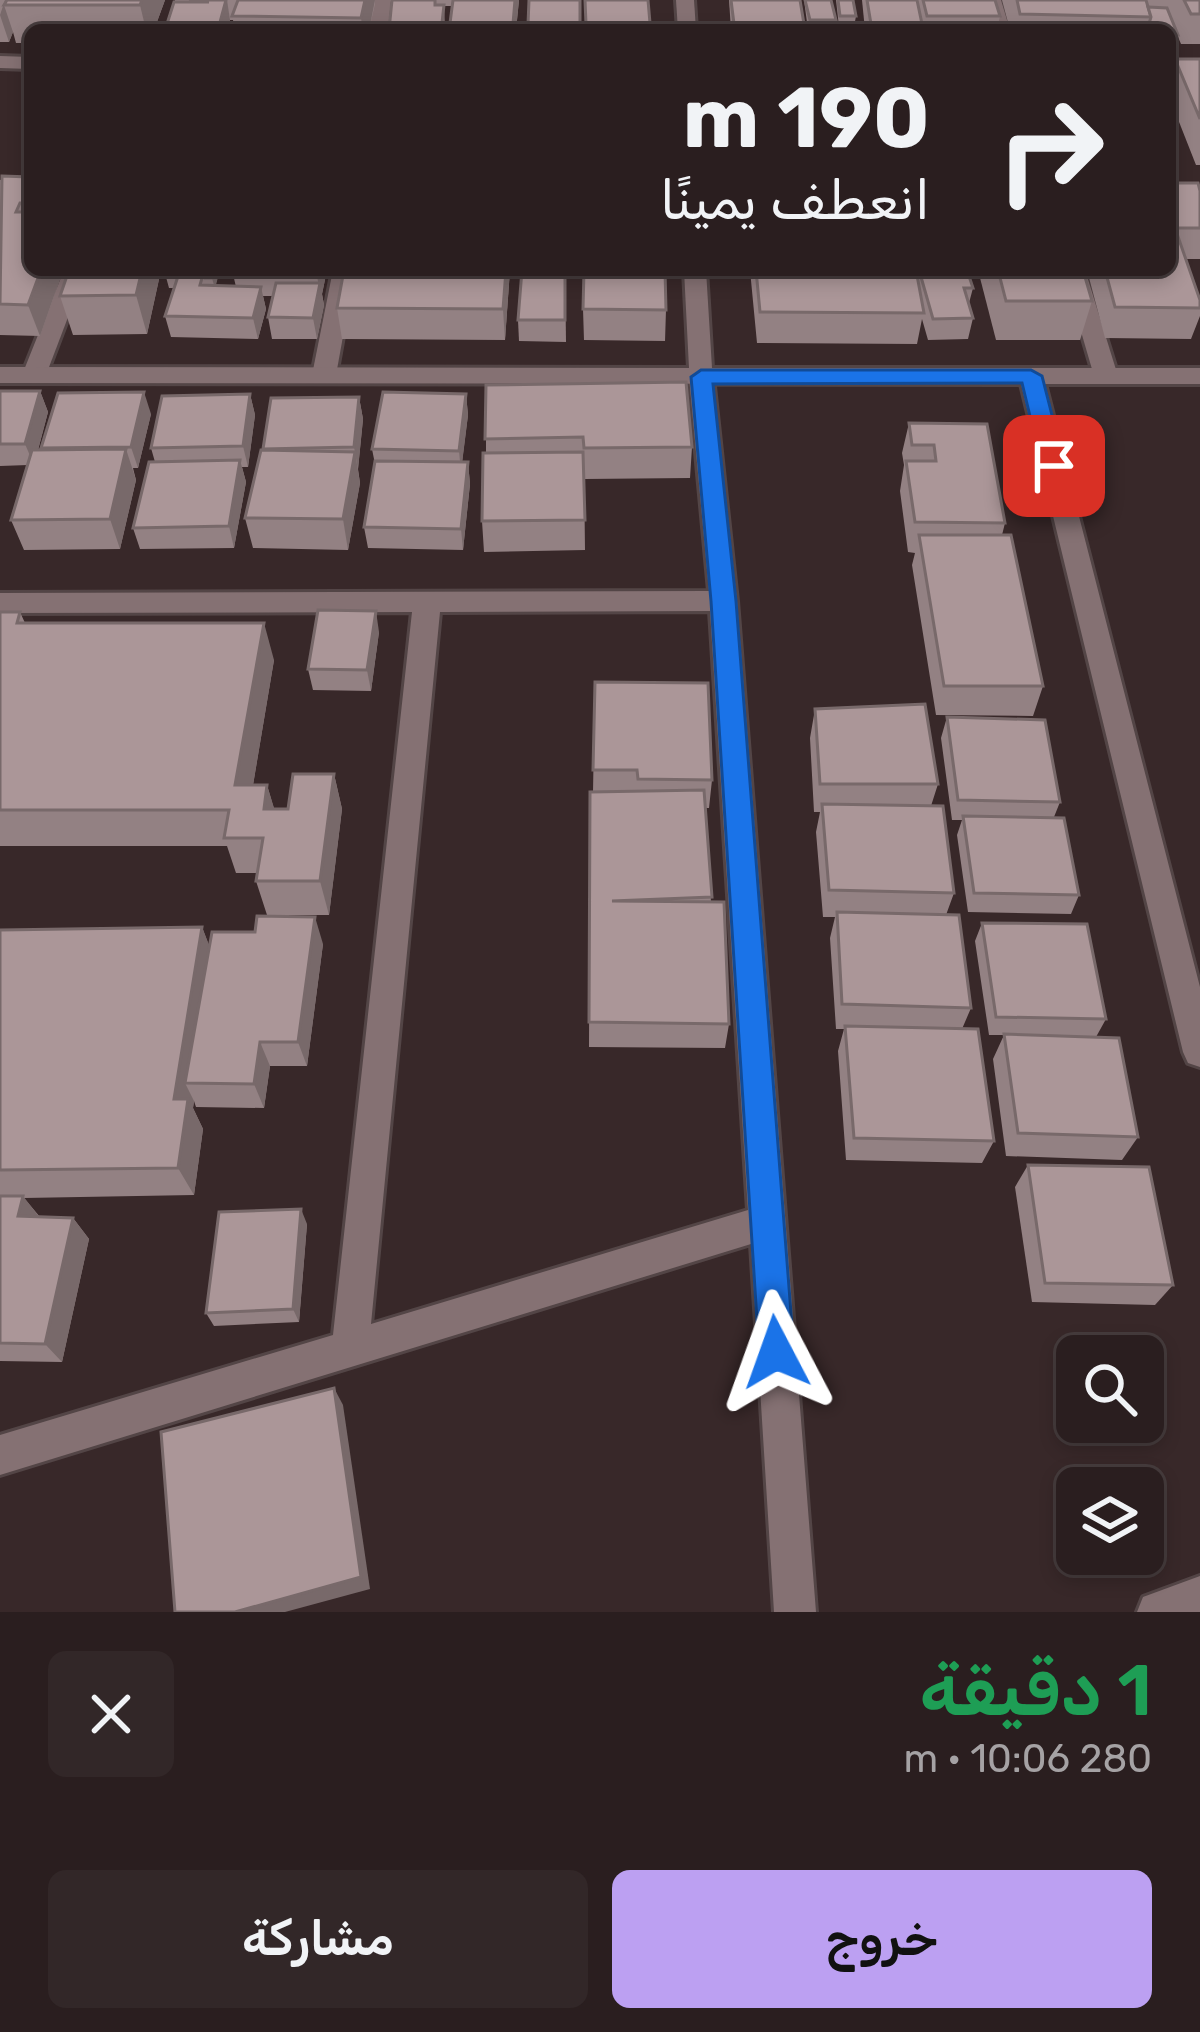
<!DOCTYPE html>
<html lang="ar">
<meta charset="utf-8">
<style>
:root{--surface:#2a1e1f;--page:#322728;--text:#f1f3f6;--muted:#a5a2a4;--line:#463c3d;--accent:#bca0f2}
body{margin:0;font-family:Rubik,"Noto Sans Arabic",sans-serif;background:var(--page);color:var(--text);direction:rtl;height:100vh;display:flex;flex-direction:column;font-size:45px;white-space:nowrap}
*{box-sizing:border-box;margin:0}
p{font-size:39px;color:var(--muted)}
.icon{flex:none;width:66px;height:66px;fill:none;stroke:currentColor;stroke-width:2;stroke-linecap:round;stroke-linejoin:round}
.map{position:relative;height:1612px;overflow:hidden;direction:ltr}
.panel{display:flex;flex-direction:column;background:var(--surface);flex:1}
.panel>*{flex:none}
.hud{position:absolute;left:24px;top:24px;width:1152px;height:252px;border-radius:18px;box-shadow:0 6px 18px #0003,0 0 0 3px var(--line);direction:rtl;background:#2a1e1f;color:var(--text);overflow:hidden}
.controls{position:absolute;left:1056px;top:1335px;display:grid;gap:24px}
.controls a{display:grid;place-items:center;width:108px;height:108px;border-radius:18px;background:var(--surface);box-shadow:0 6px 18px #0003,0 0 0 3px var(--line);font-size:60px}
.pin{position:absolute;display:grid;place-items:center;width:102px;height:102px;color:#fff;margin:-51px;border-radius:24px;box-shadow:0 6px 18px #0006}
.me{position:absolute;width:132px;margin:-66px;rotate:356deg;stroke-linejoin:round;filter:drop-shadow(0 0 9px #0008)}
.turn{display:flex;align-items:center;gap:42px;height:252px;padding:0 48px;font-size:54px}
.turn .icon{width:156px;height:156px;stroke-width:2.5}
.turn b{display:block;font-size:84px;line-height:102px}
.round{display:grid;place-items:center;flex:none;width:126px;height:126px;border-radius:18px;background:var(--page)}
.head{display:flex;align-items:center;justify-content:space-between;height:204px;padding:0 48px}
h1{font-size:72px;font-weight:600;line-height:90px;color:#1e9e55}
.button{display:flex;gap:24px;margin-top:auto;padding:24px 48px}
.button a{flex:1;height:138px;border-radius:18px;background:var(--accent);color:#111;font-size:48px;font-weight:600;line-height:138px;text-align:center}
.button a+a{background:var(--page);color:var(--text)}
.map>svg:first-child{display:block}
</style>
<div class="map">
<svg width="1200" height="1612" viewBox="0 0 1200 1612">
<rect width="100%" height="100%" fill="#382829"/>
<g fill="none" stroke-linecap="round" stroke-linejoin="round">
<g stroke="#534546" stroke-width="6">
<g id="street">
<polygon points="373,0 391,0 388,30 370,30"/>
<polygon points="983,0 1001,0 1010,30 992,30"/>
<polygon points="64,270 86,270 46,375 42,380 26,380 22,375"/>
<polygon points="333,270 355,270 336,375 324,383 312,375"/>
<polygon points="1063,270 1085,270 1118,376 1114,381 1098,381 1094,376"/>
<path d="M701 369 713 377 737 601 816 1612H774L751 1244 0 1475V1435L333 1335 412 612 0 613V593L709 591 689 377ZM710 611 748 1210 371 1324 440 612Z"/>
<polygon points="1200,1576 1200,1612 1137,1612 1143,1597"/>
</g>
</g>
<g stroke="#534546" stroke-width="6">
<g id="secondary">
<polygon points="676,0 694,0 696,30 678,30"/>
<polygon points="0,56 30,57 30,69 0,68"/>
<polygon points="684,270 706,270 712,368 1200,368 1200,384 1045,384 1200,987 1200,1067 1188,1063 1183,1052 1021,384 0,383 0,367 689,368"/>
</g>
</g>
<use href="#street" fill="#857173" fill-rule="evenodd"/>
<use href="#secondary" fill="#857173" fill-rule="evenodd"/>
</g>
<g fill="#938183">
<polygon points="0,0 165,0 154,30 30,30 30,43 16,43 13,32 9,42 0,42"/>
<polygon points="175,0 375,0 375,4 369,30 235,30 233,20 230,20 228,30 167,30 166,27"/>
<polygon points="390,0 519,0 516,30 450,30 452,6 444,6 445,30 389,30 392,6"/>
<polygon points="529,0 580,0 580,30 528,30"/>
<polygon points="585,0 650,23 650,30 586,30"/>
<polygon points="729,0 800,0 804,30 731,30"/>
<polygon points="804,0 853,0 856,16 854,27 839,27 836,0 831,0 836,20 835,30 808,30"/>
<polygon points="862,0 995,0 1000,16 997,30 865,30"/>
<polygon points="1002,0 1200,0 1200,44 1181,44 1178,37 1175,46 1170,46 1170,30 1010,30"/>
<polygon points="1175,59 1200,59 1200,165 1196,165 1170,99 1170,76"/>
<polygon points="30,177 30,270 63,270 40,336 0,335 0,180"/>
<polygon points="1170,183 1200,191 1200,259 1186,259 1200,300 1200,316 1191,339 1105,338 1087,270 1170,270"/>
<polygon points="69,270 161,270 147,334 73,335 60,296"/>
<polygon points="327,270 322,294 324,305 317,339 272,339 268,317 273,296 263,296 266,309 258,339 171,337 165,316 174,288 169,288 166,277 219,273 215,286 236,287 233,274"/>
<polygon points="344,270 510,270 505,340 342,339 337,308"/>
<polygon points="565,270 566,342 519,341 518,320"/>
<polygon points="750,270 967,270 973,288 969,303 973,318 968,339 928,340 922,319 917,344 757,343"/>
<polygon points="978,270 1083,270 1092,301 1080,340 996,340"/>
<polygon points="583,309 666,310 665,341 584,340"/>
<polygon points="486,385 692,447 690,478 584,479 584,468 585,550 484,552 482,521 486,453"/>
<polygon points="0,391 40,391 48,412 38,450 151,414 138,468 133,468 136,480 120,549 24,550 11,520 28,465 0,466"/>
<polygon points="250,394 255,415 248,467 242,467 246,482 234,548 140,549 133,528 155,462 151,448"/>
<polygon points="466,394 468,415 462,462 468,462 470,484 463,550 368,548 364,527 375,464 372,449"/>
<polygon points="359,397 363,419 358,469 360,483 348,550 253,548 245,518 263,450"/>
<polygon points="909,423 987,424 1005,523 1002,535 1043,686 1033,716 936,715 912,565 915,553 908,552 900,491 904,465 902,453"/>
<polygon points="0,612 20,612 25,623 274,660 253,785 267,785 274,809 288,809 334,774 342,809 329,915 267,915 256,881 257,873 236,873 227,846 0,846"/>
<polygon points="379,632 371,691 313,690 308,669"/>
<polygon points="595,682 712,780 709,808 705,808 711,902 729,1024 725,1048 589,1047 590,792 593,792"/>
<polygon points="815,709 938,784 931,806 954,893 946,915 971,1008 962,1029 994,1141 982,1163 846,1160 838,1051 844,1029 836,1029 830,938 835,917 823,917 816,832 820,812 814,812 810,738"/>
<polygon points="947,717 1060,802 1054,817 1079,895 1071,914 968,912 957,835 962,820 952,820 941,738"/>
<polygon points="982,923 1106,1019 1096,1037 1138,1137 1122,1160 1006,1156 993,1059 1004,1035 989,1035 975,941"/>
<polygon points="202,927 209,946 323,944 307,1066 270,1066 264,1108 196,1107 194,1101 193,1108 203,1129 194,1195 24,1198 40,1217 73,1218 89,1239 62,1362 0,1361 0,930"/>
<polygon points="1028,1165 1173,1285 1155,1305 1032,1302 1015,1187"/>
<polygon points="307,1224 299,1322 214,1326 206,1313"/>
</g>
<g fill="#78696a">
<polygon points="5,0 26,0 4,5 13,32 9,42 0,15"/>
<polygon points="142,0 165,0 154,30 146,30 140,5"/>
<polygon points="227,0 230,20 228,30 220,30 219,26"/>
<polygon points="365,0 375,0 369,30 363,30 361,18"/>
<polygon points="515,0 519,0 516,30 513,30"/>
<polygon points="41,270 63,270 40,336 28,305"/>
<polygon points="142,270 161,270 147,334 136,295"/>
<polygon points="214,270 218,270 219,273 215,289 212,278"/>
<polygon points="319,270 327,270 322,294 324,305 317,339 313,318 319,287 317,276"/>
<polygon points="506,270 510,270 505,340 503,309"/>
<polygon points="261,287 266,309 258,339 253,318"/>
<polygon points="40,391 48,412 34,465 25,444"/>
<polygon points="144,392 151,414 138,468 131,447"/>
<polygon points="250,394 255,415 248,467 243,446"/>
<polygon points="466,394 468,415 461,472 459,451"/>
<polygon points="359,397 363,419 358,469 354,447"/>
<polygon points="126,449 136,480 120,549 110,519"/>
<polygon points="355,452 360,483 348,550 343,519"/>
<polygon points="240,460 246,482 234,548 229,526"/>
<polygon points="468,462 470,484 463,550 461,529"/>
<polygon points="376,611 379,632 371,691 367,670"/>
<polygon points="264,623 274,660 247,821 235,785"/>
<polygon points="334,774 342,809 329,915 320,881"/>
<polygon points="267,785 278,821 264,809"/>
<polygon points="315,917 323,944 307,1066 298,1042"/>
<polygon points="202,927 215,960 185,1083 194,1101 193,1108 203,1129 194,1195 178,1168 174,1099"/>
<polygon points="260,1042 270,1066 264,1108 254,1084"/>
<polygon points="23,1196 40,1218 18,1216"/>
<polygon points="301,1209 307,1224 299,1322 293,1309"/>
<polygon points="73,1218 89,1239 62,1362 45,1344"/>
<polygon points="334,1388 343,1405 370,1589 285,1612 235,1612"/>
</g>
<g fill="#ab9698" stroke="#78696a" stroke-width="3">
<polygon points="7,0 142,0 140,5 4,5"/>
<polygon points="189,0 226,0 219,26 166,27 174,2 209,2"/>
<polygon points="238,0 365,0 361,18 232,16"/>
<polygon points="392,0 435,0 435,5 444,5 442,23 432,24 431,30 389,30"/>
<polygon points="453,0 515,0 513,24 450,23"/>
<polygon points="529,0 580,0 580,25 528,24"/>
<polygon points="585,0 648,0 650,23 586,24"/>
<polygon points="731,0 800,0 804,24 734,24"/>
<polygon points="805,0 831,0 836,20 810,20"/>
<polygon points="838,0 853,0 856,16 840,16"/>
<polygon points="867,0 917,0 922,24 871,24"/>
<polygon points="923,0 995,0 1000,16 927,16"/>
<polygon points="1017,0 1146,0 1151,17 1020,14"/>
<polygon points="1184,0 1200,0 1200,14 1191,14"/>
<polygon points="1148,7 1167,8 1178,35 1170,35 1170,30 1149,30 1148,27 1151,17"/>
<polygon points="1175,59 1200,59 1200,119"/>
<polygon points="2,176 30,177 30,203 20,203 16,212 30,212 30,270 41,270 28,305 0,304"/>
<polygon points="1170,183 1198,183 1200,191 1200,228 1175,228 1200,300 1200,308 1115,307 1105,270 1170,270"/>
<polygon points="69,270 142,270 136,295 60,296"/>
<polygon points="169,270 214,270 212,278 205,278 204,271 180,270 178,277 166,277"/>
<polygon points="180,270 204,271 200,285 261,287 253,318 165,316"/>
<polygon points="235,270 319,270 317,276 233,274"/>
<polygon points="344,270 506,270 503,309 337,308"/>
<polygon points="522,270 565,270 565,320 518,320"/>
<polygon points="584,270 665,270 666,310 583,309"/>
<polygon points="756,270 916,270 924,313 760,312"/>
<polygon points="919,270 967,270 973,288 964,288 973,318 933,319"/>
<polygon points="998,270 1083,270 1092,301 1006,301"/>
<polygon points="276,283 320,283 313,318 268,317"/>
<polygon points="686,382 692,447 584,448 583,437 485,439 486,385"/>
<polygon points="0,391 40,391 25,444 0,444"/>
<polygon points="144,392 131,447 41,448 58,393"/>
<polygon points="383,392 466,394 459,451 372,449"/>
<polygon points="250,394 243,446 151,448 162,396"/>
<polygon points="359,397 354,447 263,449 271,398"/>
<polygon points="909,423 987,424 1005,523 915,522 906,461 936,461 934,445 912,445"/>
<polygon points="126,449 110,519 11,520 32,450"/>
<polygon points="261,450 355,452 343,519 245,518"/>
<polygon points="583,452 585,520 482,521 483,453"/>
<polygon points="240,460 229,526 133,528 149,462"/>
<polygon points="375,461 468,462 461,529 364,527"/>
<polygon points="919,535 1011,535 1043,686 944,686"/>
<polygon points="318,610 376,611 367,670 308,669"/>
<polygon points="0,612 20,612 17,623 264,623 235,785 267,785 264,809 288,809 293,774 334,774 320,881 256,881 263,838 224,838 229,810 0,810"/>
<polygon points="595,682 708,683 712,780 638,779 637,770 593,770"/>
<polygon points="925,704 938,784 820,784 815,709"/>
<polygon points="947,717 1045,720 1060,802 958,800"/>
<polygon points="704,790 712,897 612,901 724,902 729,1024 589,1022 590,792"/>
<polygon points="822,804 943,806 954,893 829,890"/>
<polygon points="963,816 1064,818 1079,895 974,893"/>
<polygon points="837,912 959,915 971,1008 842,1004"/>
<polygon points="257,916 315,917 298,1042 260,1042 254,1084 185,1083 212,932 255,932"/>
<polygon points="982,923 1087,924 1106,1019 996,1017"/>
<polygon points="202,927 174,1099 188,1099 178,1168 0,1170 0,930"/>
<polygon points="845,1026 978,1029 994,1141 854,1138"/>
<polygon points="1004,1034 1119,1038 1138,1137 1018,1133"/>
<polygon points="1028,1165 1149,1167 1173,1285 1045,1283"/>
<polygon points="0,1196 23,1196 18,1216 73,1218 45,1344 0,1343"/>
<polygon points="301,1209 293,1309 206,1313 219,1212"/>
<polygon points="334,1388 361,1577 235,1612 175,1612 161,1432"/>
</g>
<polygon fill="#1a73e8" stroke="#114b97" stroke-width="3" points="701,370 1031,370 1042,376 1065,466 1054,474 1042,466 1022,383 713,384 736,601 794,1352 789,1364 776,1369 764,1364 759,1352 711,601 691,377"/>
</svg>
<div class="controls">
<a><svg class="icon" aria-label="search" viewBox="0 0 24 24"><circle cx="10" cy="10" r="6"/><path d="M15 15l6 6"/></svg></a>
<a><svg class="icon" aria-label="layers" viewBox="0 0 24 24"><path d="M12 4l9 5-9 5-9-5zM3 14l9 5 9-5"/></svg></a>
</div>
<div class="pin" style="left:1054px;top:466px;background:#d93025"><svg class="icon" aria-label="arrive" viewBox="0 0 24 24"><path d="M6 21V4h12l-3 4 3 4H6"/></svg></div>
<svg class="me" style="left:776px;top:1352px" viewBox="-20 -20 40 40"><path d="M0-17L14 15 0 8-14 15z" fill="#1a73e8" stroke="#fff" stroke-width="4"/></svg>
<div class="hud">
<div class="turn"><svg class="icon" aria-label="right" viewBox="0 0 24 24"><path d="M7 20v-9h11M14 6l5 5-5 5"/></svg><div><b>190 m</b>انعطف يمينًا</div></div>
</div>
</div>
<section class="panel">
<div class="head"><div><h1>1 دقيقة</h1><p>280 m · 10:06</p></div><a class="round"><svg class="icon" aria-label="close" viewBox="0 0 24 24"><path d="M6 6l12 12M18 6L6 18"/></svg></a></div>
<div class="button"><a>خروج</a><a>مشاركة</a></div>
</section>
